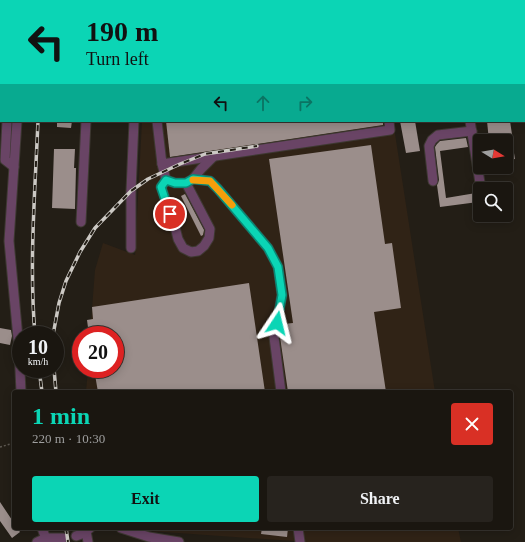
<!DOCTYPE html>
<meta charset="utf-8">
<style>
:root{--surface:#1a1610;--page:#27231e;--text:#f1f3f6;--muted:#9f9f9f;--line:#383530;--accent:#0bd5b5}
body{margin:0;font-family:Georgia,serif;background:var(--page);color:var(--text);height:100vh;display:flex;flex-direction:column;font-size:15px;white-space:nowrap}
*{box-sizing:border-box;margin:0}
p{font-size:13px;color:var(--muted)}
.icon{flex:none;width:22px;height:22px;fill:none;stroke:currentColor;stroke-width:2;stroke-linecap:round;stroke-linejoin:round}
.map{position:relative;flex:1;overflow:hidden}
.details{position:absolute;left:12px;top:390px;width:501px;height:140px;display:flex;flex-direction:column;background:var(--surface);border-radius:4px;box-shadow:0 2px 10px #0003,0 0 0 1px var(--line)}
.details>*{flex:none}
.guide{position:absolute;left:0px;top:0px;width:525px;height:122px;box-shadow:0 2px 10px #0003,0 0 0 1px var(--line);background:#0bd5b5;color:#111;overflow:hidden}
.needle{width:26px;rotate:101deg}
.tools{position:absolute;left:473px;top:134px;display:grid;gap:8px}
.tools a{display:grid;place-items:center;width:40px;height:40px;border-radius:4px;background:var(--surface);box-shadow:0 2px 10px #0003,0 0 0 1px var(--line);font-size:20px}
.speed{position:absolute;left:12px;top:326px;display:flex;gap:8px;font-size:20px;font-weight:700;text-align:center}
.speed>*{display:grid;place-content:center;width:52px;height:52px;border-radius:50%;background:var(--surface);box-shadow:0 2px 10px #0003,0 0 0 1px var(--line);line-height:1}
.speed small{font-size:10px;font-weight:400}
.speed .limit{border:6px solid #d22;background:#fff;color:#111}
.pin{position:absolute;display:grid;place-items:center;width:34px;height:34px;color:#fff;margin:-17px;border:2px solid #fff;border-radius:50%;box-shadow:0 1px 4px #0007}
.me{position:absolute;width:44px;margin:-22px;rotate:10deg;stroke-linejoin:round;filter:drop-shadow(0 0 3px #0008)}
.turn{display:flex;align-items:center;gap:14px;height:84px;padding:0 20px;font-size:18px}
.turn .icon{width:52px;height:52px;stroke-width:2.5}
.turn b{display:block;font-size:28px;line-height:34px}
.lanes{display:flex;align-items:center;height:38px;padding:0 20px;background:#0003;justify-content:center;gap:20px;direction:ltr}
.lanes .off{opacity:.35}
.round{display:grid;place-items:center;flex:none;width:42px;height:42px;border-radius:4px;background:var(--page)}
.headline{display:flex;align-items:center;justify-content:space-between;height:68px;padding:0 20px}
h1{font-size:24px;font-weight:700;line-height:30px;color:var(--accent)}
.button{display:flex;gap:8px;margin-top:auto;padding:8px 20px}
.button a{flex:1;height:46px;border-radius:4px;background:var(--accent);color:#111;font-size:16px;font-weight:700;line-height:46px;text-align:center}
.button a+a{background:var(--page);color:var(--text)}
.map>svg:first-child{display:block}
</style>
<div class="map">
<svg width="525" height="542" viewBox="0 0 525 542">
<rect width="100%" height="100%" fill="#231e16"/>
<g fill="#302316">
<rect x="147" y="0" width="227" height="1"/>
<polygon points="142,121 393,121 435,392 86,392 88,369 115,369 115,335 90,335 95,270 103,243 135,255"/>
<polygon points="144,528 458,528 461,542 308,542 150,531"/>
</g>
<g fill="#9b8e8b">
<polygon points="57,121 72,121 71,128 57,127"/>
<polygon points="166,121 383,121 383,125 170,157"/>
<polygon points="400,121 415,121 420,151 406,153"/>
<polygon points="487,121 510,121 513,141 512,141 515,159 506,160 506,141 489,141"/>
<polygon points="466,138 468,147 440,151 446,198 476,193 478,202 440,207 437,185 439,180 435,147 437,144 440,141"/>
<polygon points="371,145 385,244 392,243 401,308 374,312 386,392 288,392 280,337 283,324 293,323 269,159"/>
<polygon points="54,149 75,149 74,168 76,168 75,209 52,208"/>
<polygon points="185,194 204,230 203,235 201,236 181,196"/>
<polygon points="249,283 265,392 98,392 94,369 115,369 115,335 89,335 87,320 93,319 92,307"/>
<polygon points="0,328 11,330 12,336 10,345 0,343"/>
<polygon points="0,502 14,523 14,528 17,528 20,532 12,538 0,521"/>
<polygon points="262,528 288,528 287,537 261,534"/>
</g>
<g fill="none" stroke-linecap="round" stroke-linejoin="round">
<g stroke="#3e3932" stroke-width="11">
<g id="minor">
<polyline points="235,0 237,0"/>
<polyline points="372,0 372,1"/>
<polyline points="417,0 417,1"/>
<polyline points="428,0 429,1"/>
<polyline points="23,1 23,0"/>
<polyline points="134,1 134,0"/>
<polyline points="169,1 170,0"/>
<polyline points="442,1 448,0"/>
<polyline points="7,121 5,160 14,167"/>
<polyline points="17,121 9,241 19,349 21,392"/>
<polyline points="157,121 162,164 390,130 389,121"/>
<polyline points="470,121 481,189"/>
<polyline points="162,164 166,180 175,183 186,183 193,179 201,169 214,156"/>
<polyline points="193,179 210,181 218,189 268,248 278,267 282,295 274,337 281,392"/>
<polyline points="166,180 161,187 175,227 178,239 183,248 191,252 198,251 204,246 209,238 210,229 186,183"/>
<polyline points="433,181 429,146 432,140 438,135 472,131"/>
<polyline points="81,222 86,121"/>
<polyline points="131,248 131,191 134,121"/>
<polyline points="42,528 47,542"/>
<polyline points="121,528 149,537 179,542"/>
<polyline points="298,528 300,542"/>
<polyline points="86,531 88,542"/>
<polyline points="76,536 84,533 90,528"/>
<polyline points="37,542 46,538 63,538"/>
</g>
</g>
<g stroke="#5f5a53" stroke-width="1.5" stroke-dasharray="2 2" stroke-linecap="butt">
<polyline points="470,0 470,1"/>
<polyline points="0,447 14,443"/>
</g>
<use href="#minor" stroke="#694465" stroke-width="9"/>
<g stroke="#ccc9c4" stroke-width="3.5">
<g id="rail">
<polyline points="43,1 43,0"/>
<path d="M35 335C29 264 35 192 38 121"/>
<polyline points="53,335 59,303 66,281 80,252 95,228 131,191 148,179 180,164 205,154 257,146"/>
<polyline points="39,369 42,392"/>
<polyline points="54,369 56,392"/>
<polyline points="66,528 68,542"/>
</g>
</g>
<use href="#rail" stroke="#231e16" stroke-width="2" stroke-dasharray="6" stroke-linecap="butt"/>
</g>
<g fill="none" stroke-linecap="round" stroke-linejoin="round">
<g stroke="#078a76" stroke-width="10">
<polyline id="route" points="170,214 161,187 166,180 175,183 186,183 193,179 210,181 218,189 268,248 278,267 282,295 277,323"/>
</g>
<use href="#route" stroke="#0bd5b5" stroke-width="7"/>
<polyline stroke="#f59e0b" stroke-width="7" points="193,180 210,181 232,205"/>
</g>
</svg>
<div class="tools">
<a><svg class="needle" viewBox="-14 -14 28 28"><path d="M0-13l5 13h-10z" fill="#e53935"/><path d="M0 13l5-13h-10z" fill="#9f9f9f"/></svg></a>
<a><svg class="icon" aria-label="search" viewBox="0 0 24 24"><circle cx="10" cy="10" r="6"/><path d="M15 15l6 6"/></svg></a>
</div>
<div class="speed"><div>10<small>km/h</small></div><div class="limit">20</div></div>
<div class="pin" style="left:170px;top:214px;background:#d93025"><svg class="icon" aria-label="arrive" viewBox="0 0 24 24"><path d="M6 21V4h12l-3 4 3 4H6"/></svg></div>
<svg class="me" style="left:277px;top:323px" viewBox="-20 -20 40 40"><path d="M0-17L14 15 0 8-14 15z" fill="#0bd5b5" stroke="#fff" stroke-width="4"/></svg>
<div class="guide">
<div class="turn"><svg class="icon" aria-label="left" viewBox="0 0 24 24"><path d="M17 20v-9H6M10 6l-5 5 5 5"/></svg><div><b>190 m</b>Turn left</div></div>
<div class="lanes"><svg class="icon" aria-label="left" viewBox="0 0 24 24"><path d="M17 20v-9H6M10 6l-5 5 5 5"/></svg><svg class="icon off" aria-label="ahead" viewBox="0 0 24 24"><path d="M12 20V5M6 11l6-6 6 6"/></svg><svg class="icon off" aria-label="right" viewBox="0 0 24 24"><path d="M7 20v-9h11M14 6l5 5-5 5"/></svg></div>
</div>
<section class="details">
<div class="headline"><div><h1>1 min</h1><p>220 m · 10:30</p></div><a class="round" style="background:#d93025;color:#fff"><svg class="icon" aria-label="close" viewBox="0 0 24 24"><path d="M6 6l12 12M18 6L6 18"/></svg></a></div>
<div class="button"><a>Exit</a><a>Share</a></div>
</section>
</div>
